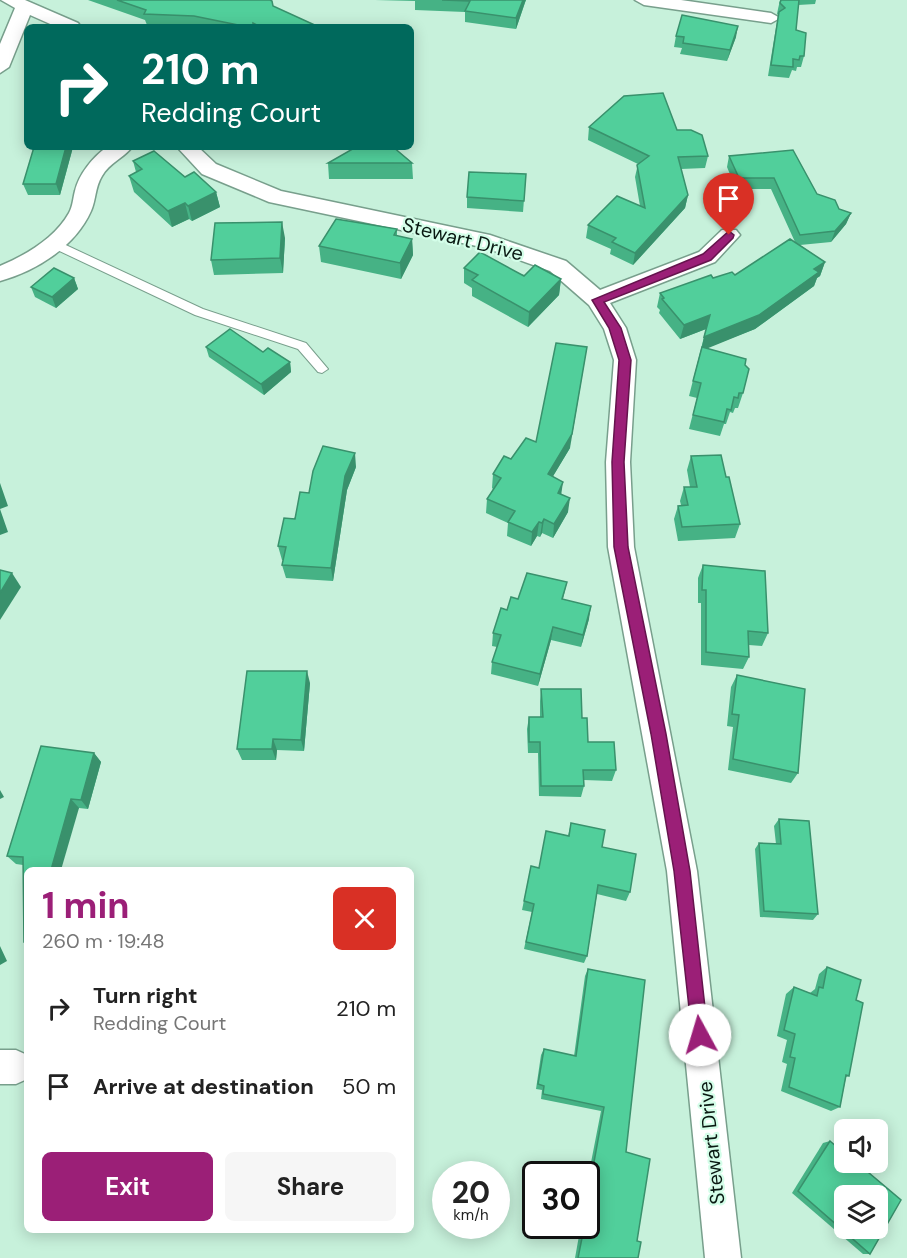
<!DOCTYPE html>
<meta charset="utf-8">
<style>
:root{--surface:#fff;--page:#f6f6f6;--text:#222;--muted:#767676;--accent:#9b1f77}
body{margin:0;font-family:"DM Sans",sans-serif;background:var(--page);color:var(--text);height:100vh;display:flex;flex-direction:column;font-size:22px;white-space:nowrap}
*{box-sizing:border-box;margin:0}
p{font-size:20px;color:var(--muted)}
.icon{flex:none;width:33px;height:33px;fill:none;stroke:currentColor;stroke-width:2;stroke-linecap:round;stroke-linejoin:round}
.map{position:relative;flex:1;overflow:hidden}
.details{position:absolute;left:24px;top:867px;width:390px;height:366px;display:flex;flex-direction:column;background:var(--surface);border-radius:9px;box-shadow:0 3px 15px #0003}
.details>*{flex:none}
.guide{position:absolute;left:24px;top:24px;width:390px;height:126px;border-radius:9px;box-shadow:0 3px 15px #0003;background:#00695c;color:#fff;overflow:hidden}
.fabs{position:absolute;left:834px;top:1119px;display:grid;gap:12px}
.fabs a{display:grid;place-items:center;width:54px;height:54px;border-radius:9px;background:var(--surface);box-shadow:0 3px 15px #0003;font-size:30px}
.speed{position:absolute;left:432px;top:1161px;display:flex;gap:12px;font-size:30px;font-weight:700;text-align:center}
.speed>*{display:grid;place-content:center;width:78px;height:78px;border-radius:50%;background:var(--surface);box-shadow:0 3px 15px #0003;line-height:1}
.speed small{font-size:15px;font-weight:400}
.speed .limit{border:3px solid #111;border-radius:9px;background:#fff;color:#111}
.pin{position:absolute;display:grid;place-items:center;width:51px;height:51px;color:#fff;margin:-62px -26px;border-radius:50% 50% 50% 0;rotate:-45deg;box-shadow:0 0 6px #0007}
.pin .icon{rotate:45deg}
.me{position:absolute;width:66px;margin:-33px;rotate:354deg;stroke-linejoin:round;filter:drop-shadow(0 0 4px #0008)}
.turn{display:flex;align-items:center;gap:21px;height:126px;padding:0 18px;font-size:27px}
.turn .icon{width:78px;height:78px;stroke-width:2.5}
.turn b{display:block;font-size:42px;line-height:51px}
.round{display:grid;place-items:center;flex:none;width:63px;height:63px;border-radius:9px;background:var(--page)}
.head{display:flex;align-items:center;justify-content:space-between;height:102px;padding:0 18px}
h1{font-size:36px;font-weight:700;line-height:45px;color:var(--accent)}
.action{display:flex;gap:12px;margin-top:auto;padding:12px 18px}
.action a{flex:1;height:69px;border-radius:9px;background:var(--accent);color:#fff;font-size:24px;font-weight:700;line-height:69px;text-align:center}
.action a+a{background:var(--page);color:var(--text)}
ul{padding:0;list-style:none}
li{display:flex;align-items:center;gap:18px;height:78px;padding:0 18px}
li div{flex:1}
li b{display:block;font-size:22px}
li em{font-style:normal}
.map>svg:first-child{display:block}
</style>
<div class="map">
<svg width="907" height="1258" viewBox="0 0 907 1258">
<rect width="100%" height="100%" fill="#c7f1db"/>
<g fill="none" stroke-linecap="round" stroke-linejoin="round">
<g stroke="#789f8c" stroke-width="2">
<polygon id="lane" points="55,240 203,309 306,343 328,369 322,373 318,372 298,349 195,315 51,247 50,244"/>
</g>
<g stroke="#789f8c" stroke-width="3">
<g id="street">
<polygon points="1,0 25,0 78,23 81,27 57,27 30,15 9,67 0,73 0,44 15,8"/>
<polygon points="635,0 681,0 771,13 780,18 771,23 644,5"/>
<path d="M107 147H132C124 158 109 163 102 176 95 187 96 200 91 211 75 247 36 271 0 281V266C26 255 55 238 69 213 73 206 73 198 75 191 79 174 93 157 107 147Z"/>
<polygon points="177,147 198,147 216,164 281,191 490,235 566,261 600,290 699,252 722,230 736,230 740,235 715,262 610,303 626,328 636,360 630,462 634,547 697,871 741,1258 705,1258 667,871 608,547 606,462 614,360 604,329 589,305 550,271 486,248 269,202 202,174"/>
<polygon points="0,1050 16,1050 27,1055 27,1079 16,1084 0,1084"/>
</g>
</g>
<use href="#lane" fill="#fff" fill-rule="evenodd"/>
<use href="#street" fill="#fff" fill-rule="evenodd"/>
</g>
<g fill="#46b285">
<polygon points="88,0 270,0 273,6 319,27 197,27 147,25 145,20"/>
<polygon points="375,0 526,0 516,29 465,22 465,12 415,10 415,1"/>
<polygon points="780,0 816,0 815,4 798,5 796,30 804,56 801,67 797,67 796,71 792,70 789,78 768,76 778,15 777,14 778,9"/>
<polygon points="676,36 736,37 727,61 680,54 682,48 674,47"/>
<polygon points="589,127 677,130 708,156 705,168 681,169 688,195 685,208 633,265 610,254 611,249 586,238 588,225 640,206 635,177 638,164 588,140"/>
<polygon points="34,147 73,147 60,195 28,195 23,184"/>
<polygon points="729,156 817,194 839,209 851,213 846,224 831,242 800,245 825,262 820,276 817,278 814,286 755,329 706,348 745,365 743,393 738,408 735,408 733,413 730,412 726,424 724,424 720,436 689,429 697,398 689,396 706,329 680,339 659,313 660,310 657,307 660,293 713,278 735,275 795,242 771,189 736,189 727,167"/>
<polygon points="133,161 185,177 216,192 220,207 192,221 189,219 172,227 134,192 129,176 136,172"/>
<polygon points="328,163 412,163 413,179 329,179"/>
<polygon points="526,174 523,212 467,208 467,197"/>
<polygon points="397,229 397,236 412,239 413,255 401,279 321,262 319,246"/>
<polygon points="285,238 283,273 214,275 211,260"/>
<polygon points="464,268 561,279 559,295 528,327 472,296 472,288 464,283"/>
<polygon points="74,278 78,289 56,308 35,297 31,287"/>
<polygon points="206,347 263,352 290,362 291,372 264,395 209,357"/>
<polygon points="536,442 570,448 553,476 568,512 553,538 542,533 540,537 537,536 531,546 507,536 508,523 486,513 487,499 493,489 492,488 493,474"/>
<polygon points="691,456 726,477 740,524 735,538 678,541 674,519 678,506 681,505 680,501 684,487 690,487 687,470"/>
<polygon points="356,467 347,490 333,581 286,578 282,565 283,560 282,560 278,546 309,493"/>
<polygon points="703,565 768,633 762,646 749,645 749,657 743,669 701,665 701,603 698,603 698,578"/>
<polygon points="567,582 563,599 589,619 581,647 551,640 538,686 491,674 492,662 497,647 492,646 493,633 507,610 518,599"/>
<polygon points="737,675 798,773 791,783 728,770 733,727 727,726 731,687"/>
<polygon points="310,683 304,751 277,750 276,760 242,760 237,749"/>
<polygon points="541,689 582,718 588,742 616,770 612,781 584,780 584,786 581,797 539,796 538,753 528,753 527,729 529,717 540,717 540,701"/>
<polygon points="94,753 101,762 88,809 79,808 27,870 27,944 24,942 23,865 16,864 7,856"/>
<polygon points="779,819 818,914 813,920 760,917 755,849 759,843 776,844 774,826"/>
<polygon points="571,823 602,847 630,892 626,901 597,894 587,956 584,963 524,949 532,912 522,910 531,866 539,868 568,836"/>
<polygon points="827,967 856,1000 849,1076 846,1077 840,1107 831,1111 781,1091 787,1064 782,1062 787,1040 777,1036 786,994 794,987 810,993 815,989 819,974"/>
<polygon points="588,969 626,1152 637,1241 638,1258 575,1258 580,1230 567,1226 586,1226 587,1183 601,1111 541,1099 542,1090 536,1089 541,1055 544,1049 574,1056 585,976"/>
<polygon points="830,1141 870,1254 863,1254 792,1193 823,1143"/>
</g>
<g fill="#39916c">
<polygon points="523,0 526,0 525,2 516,29 516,18"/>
<polygon points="738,26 736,37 727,61 730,50"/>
<polygon points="66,147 73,147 60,195 56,184"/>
<polygon points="216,192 220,207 192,221 188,206"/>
<polygon points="688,195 685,208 633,265 635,253"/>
<polygon points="185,203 189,219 172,227 168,211"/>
<polygon points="851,213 846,224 831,242 835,231"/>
<polygon points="282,222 285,238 283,273 280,258"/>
<polygon points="412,239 413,255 401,279 400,263"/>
<polygon points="825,262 820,276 817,278 814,286 755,329 701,351 704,337"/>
<polygon points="74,278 78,289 56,308 52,297"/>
<polygon points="561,279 559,295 528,327 529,312"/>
<polygon points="710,315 706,329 680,339 684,325"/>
<polygon points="587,347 570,448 546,488 548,474"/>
<polygon points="290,362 291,372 264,395 261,384"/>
<polygon points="355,453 356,467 347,490 333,581 331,568 345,476"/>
<polygon points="563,482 561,496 558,493"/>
<polygon points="0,483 8,506 0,509"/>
<polygon points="570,498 568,512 553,538 554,524"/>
<polygon points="0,509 8,532 0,535"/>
<polygon points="544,519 542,533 540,537 542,523"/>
<polygon points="539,522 537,536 531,546 532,532"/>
<polygon points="12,573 21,587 0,620 0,593"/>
<polygon points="591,606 589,619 581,647 583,635"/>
<polygon points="553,627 551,640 538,686 540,674"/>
<polygon points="307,671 310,683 304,751 301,740"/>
<polygon points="273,739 277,750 276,760 272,749"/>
<polygon points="94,753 101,762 88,809 81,800"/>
<polygon points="0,790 4,797 0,799"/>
<polygon points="71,799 79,808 61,870 51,870"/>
<polygon points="0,946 7,961 0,965"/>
</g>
<g fill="#51cf9b" stroke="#39916c" stroke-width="1.5" fill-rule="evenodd">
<polygon points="117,0 270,0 272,1 273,6 319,27 261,27 253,23 253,27 248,27 194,16 144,14 146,10"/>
<polygon points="442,0 523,0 516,18 465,11 470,1"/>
<polygon points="781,0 799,0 796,30 806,33 804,56 800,56 799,60 793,59 793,67 771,65 779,12 785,8 780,3"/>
<polygon points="682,15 738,26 730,50 683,43 684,37 676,36"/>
<polygon points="663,93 677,130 691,130 702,135 708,156 678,157 688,195 635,253 612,242 616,238 588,225 617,196 645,208 637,165 649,156 589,127 624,96"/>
<polygon points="34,147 66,147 56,184 23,184"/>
<polygon points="356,147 393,147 412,163 328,163"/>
<polygon points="793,150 817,194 835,200 839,209 851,213 835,231 800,235 774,178 739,178 729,156"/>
<polygon points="154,151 185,177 194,172 216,192 188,206 185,203 168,211 129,176 142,169 133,161"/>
<polygon points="469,172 526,174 524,201 467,197"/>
<polygon points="336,219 397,229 394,235 412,239 400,263 319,246"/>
<polygon points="282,222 280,258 211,260 215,223"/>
<polygon points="790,239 825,262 814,269 819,272 759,315 704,337 710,315 684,325 662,299 664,298 660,293 711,275 713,278 732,272 735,275"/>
<polygon points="480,252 524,276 535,265 561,279 529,312 472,280 478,275 464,268"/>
<polygon points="54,268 74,278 52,297 31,287"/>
<polygon points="230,329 263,352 268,348 290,362 261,384 206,347"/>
<polygon points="556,343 587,347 572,434 548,474 563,482 558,493 570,498 554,524 544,519 542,523 539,522 532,532 508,522 515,511 487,499 501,478 493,474 504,456 511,459 526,438 536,442"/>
<polygon points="702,347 746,359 745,365 749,369 743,393 739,393 738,398 734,397 731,410 727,409 724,422 693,415 701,383 693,381"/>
<polygon points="323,446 355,453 345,476 331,568 282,565 286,547 278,546 284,518 295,519 300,492 309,493 313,471"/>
<polygon points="721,455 726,477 729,477 740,524 682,527 678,506 688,505 684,487 697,487 691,456"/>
<polygon points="703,565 765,571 768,633 748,631 749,657 706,652 706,590 702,590"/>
<polygon points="0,570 12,573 0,593"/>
<polygon points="527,573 567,582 562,599 591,606 583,635 553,627 540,674 492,662 501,635 493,633 501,608 507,610 511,597 518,599"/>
<polygon points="247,671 307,671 301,740 273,739 272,749 237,749"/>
<polygon points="737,675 805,689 798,773 733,759 739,715 732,714"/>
<polygon points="541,689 581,689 582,718 587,718 588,742 614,742 616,770 583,770 584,786 541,786 540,742 529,742 529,717 543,717"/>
<polygon points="41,746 94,753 81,800 71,799 51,870 27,870 27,942 24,942 23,857 7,856"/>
<polygon points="779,819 809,821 818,914 764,911 759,843 781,844"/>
<polygon points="571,823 605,830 602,847 636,854 630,892 598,885 587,956 526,942 534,904 524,901 531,866 539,868 546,831 569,836"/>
<polygon points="827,967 861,980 856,1000 863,1003 849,1076 846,1075 840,1107 789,1087 795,1058 790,1057 795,1034 784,1030 794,987 817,996 819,987 823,988"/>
<polygon points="588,969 645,980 626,1152 650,1159 637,1241 641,1242 638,1258 578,1258 584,1228 574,1226 586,1226 586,1183 590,1184 604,1107 543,1094 544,1086 538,1084 544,1049 576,1056"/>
<path d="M830 1141 844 1153V1162H856L901 1200 870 1254 798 1191ZM844 1196H878V1228H844Z"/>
</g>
<polygon fill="#9b1f77" stroke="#65144d" stroke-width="1.5" points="729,231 734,235 733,238 711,260 604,302 621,328 631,360 624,462 628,547 666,734 690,871 708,1035 706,1040 700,1043 694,1040 692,1035 674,871 651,734 614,547 612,462 619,360 609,328 592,300 703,254"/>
<g text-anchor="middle" stroke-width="4.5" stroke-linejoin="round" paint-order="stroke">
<g font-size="20" fill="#091912" stroke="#d4fee9">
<text transform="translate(463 239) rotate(14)" y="7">Stewart Drive</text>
<text transform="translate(711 1143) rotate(-96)" y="7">Stewart Drive</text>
</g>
</g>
</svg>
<div class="fabs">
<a><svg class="icon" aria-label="sound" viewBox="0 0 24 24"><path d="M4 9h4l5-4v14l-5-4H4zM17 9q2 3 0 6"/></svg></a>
<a><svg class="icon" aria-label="layers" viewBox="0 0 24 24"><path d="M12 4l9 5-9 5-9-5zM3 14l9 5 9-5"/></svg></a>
</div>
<div class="speed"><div>20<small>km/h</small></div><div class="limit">30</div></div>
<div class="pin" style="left:729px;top:235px;background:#d93025"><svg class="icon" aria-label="arrive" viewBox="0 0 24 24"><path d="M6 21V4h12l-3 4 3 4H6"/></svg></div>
<svg class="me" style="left:700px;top:1035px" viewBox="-20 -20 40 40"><circle r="19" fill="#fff"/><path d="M0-13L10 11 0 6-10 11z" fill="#9b1f77"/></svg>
<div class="guide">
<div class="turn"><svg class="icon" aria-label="right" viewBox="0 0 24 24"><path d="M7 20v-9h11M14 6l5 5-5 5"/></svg><div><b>210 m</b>Redding Court</div></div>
</div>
<section class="details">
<div class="head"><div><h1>1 min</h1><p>260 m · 19:48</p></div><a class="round" style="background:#d93025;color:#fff"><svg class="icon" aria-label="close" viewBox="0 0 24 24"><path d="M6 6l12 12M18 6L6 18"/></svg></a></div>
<ul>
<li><svg class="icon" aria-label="right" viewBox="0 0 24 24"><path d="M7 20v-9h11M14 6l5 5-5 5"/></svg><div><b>Turn right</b><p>Redding Court</p></div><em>210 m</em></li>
<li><svg class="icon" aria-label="arrive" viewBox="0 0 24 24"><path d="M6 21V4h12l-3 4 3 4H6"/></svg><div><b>Arrive at destination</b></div><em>50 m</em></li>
</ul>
<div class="action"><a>Exit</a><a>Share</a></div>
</section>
</div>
